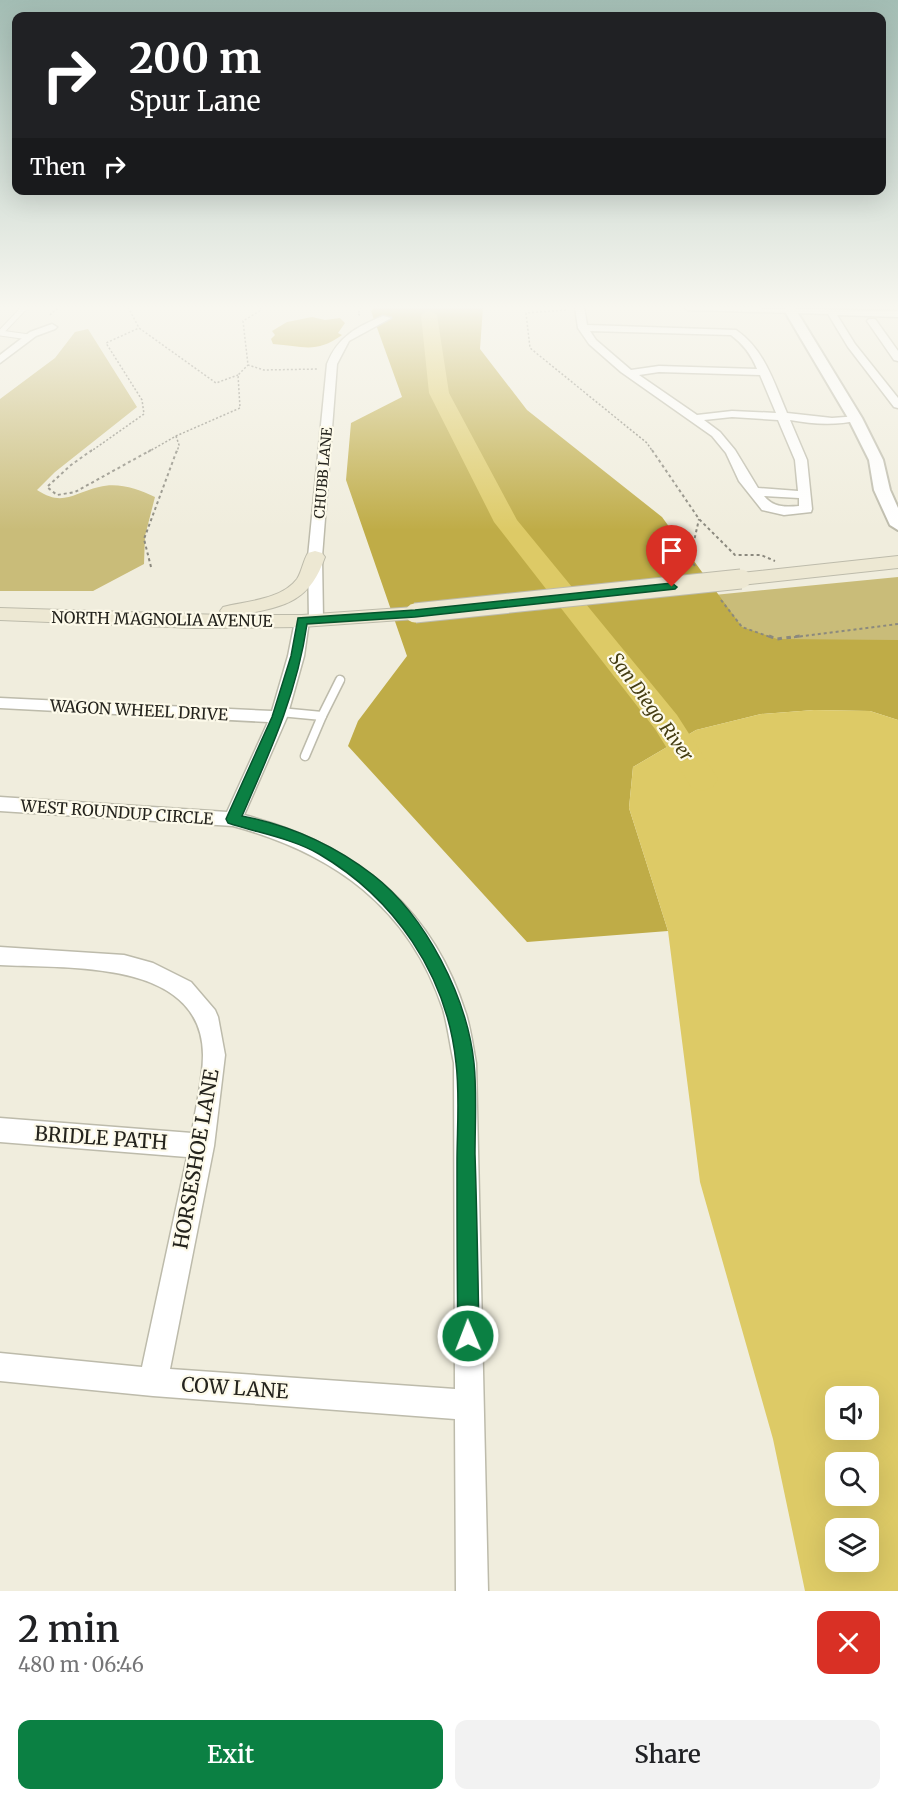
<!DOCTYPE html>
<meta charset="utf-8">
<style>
:root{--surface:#fff;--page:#f2f2f2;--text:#202124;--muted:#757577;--accent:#0b8043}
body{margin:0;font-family:Merriweather,serif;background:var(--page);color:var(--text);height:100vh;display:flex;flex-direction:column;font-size:22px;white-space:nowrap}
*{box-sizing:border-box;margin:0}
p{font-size:20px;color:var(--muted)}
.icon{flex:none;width:33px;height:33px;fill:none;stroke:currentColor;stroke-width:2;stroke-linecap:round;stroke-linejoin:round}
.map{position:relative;height:1591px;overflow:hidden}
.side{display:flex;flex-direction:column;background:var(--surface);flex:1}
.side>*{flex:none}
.top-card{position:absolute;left:12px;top:12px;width:874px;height:183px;border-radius:12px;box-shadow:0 6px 24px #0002;background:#202124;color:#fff;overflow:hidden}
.buttons{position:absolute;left:825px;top:1386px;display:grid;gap:12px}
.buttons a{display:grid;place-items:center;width:54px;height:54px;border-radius:12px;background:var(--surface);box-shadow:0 6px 24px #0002;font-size:30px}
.pin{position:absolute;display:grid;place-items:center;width:51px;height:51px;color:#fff;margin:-62px -26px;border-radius:50% 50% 50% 0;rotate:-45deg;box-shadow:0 0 6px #0007}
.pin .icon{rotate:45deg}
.me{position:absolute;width:66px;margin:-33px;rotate:359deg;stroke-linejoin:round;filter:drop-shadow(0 0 4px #0008)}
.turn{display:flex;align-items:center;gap:21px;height:126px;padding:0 18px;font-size:27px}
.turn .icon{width:78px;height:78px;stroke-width:2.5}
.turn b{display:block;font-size:42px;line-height:51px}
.then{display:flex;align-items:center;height:57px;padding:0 18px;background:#0003;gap:12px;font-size:22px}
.round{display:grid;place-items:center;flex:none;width:63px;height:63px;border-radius:12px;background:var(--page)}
.overview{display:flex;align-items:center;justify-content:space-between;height:102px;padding:0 18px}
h1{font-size:36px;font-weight:600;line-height:45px}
.button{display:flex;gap:12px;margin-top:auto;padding:12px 18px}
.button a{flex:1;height:69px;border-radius:12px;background:var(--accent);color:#fff;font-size:24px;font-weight:600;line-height:69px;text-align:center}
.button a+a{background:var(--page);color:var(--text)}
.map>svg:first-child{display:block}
</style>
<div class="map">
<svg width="898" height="1591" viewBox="0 0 898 1591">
<rect width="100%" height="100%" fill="#f0eddd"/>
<g fill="#c9bc79">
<path d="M88 329 137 407 55 472 37 490C63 507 73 493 99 487 118 482 138 489 155 497L145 536 144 564 93 591H0V399L55 358 75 332Z"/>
<polygon points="898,577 898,642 768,644 736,637 714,595"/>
</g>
<g fill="#bfac47">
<polygon points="375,307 483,307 480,349 527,410 662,517 742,627 777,639 898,640 898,720 870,711 814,710 761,714 696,730 633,767 629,808 668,931 527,942 348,746 358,721 407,656 346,480 351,423 402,397 371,311"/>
<path d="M312 317 325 320 340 318 345 323 338 333 342 335C316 354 303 346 273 344L271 339 275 335 272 331 287 322Z"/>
</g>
<path fill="#ddca66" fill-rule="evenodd" d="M814 710 870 711 898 720V1591H805L773 1439 700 1182 668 931 629 808 633 767 696 730 761 714ZM836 1396H868V1430H836ZM836 1462H868V1496H836ZM836 1528H868V1562H836Z"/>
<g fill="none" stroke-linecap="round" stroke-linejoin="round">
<polygon fill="#ddca66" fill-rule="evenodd" points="429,310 437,315 449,393 517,520 677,715 718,779 713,787 702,791 691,787 655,729 494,522 429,393 421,315"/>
<g stroke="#bdbbab" stroke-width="7">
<polyline id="service-far1" points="25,307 0,333 29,337"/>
</g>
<g stroke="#bdbbab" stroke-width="11">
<g id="service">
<polyline points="280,712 322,716 305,756"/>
<polyline points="322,716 340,680"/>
</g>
</g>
<g stroke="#bdbbab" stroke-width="3">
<g id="minor">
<path d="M575 307H584L587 325 736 330C765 350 774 383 787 413L832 418 859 416V420C835 426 813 424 790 420L807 460 812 509 811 512 784 515 762 510 739 481 726 453 712 436 621 372 589 344 578 328ZM590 331 731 335C743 344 751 354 757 369L659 366 631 370 596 340ZM659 372 760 375 776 413 732 411 697 415 639 375ZM732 417 778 420 795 460 798 491 758 488 735 450 720 432 704 420ZM764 496 799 498V506C785 507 774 508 764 496Z"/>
<polygon points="684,307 898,311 898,317 837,315 855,344 898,398 898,408 894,407 848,347 828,314 688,310"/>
<path d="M383 316 391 318 349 341 337 364 322 557 323 620 316 625 309 621 304 656 287 717 244 815C352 843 432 904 466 1014 471 1030 473 1047 476 1063L488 1591H456L455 1419 153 1396 0 1381V1353L142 1367 187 1157 0 1142V1118L192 1133C195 1108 203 1081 203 1055 202 958 67 969 0 965V947L124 955 153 963 191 982 215 1010 218 1017 225 1055 214 1146 170 1369 455 1389 454 1063C450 1045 448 1027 443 1009 409 907 333 853 233 826L0 811V797L227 812 268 722 0 708V698L272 711 288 656 295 621 302 616 309 620 308 557 327 364C338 336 357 327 383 316Z"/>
<polygon points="869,319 875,319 898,351 898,361 894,360 867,321"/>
<polygon points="52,324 57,327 55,329 36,336 0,363 0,355 30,332"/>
</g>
</g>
<g stroke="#bdbbab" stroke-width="4">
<polygon id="tertiary" points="786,308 794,308 796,310 862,418 883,460 890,490 898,508 898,530 890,525 874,490 869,460 848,418 784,310"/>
</g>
<g stroke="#bdbbab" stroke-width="2">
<g id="secondary">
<path d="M315 551 322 553 325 557C309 603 285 606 241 615H302L415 607 422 609 425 613 422 617 415 619 302 627 195 628 0 620V608L223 615 220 611 223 607C246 601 281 600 297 579 302 571 303 561 308 553Z"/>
<polygon points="898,556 898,568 741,585 734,583 731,579 734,575 741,573"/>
</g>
</g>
<g stroke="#8b897e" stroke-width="1.5" stroke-dasharray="2 2" stroke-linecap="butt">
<polyline points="128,307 139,328 216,383 238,375"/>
<polyline points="261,307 261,310 243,321 248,365 264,370 318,369"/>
<polyline points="361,307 358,314 361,316"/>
<polyline points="566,310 526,313 530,348 647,443 653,452"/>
<polyline points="50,315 59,307"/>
<polyline points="176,436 179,445 177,452"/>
<polyline points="90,452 144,414 142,400 106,343 139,328"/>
<polyline points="148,452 176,436 240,408 238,375 248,365"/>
</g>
<g stroke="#8b897e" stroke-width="2" stroke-dasharray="3 3" stroke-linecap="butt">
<polyline points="92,450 71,465 47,487 57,495 75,492 151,450"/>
<polyline points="652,450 699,519 735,555 761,555 775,561"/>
<polyline points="695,566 690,559 699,519"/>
<polyline points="151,567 144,539 177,450"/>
<polyline points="721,600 742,627 773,638"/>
<polyline points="788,638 898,624"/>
</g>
<polyline stroke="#8b897e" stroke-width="3" stroke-dasharray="4.5 4.5" stroke-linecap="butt" points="769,636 777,639 800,636"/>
<use href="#service-far1" stroke="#fff" stroke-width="5"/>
<use href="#service" stroke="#fff" stroke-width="8"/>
<use href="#minor" fill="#fff" fill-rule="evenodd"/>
<use href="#tertiary" fill="#fff" fill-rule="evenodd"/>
<use href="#secondary" fill="#ede8d3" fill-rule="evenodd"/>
<g stroke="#bdbbab" stroke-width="21" stroke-linecap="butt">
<polyline id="secondary-bridge" points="415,613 741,579"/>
</g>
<use href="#secondary-bridge" stroke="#ede8d3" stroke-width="19"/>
</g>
<linearGradient id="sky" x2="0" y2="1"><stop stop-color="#a3bdb4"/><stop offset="0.58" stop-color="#f8f7f0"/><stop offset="1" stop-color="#f8f7f0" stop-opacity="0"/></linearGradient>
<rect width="898" height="530" fill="url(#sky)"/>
<path fill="#0b8043" stroke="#07532c" stroke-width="1.5" d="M672 583 677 587 675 589 415 617 307 624C297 694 270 752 242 816 289 825 335 846 373 875 426 916 467 997 474 1063 477 1093 475 1124 475 1154 477 1215 478 1276 479 1336L476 1344 468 1347 461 1344 458 1336C457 1278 457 1221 457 1163 457 1130 460 1095 456 1063 447 974 394 898 319 854 291 838 258 833 228 823L226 819 272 717 291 656 298 618 415 610Z"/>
<g text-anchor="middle" stroke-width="4.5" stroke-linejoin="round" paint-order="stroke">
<g font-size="14" fill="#24231d" stroke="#fdfaea">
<text transform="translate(323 473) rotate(-85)" y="5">CHUBB LANE</text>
</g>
<g font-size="16" fill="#24231d" stroke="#fdfaea">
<text transform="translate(162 619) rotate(1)" y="6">NORTH MAGNOLIA AVENUE</text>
<text transform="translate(139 710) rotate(3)" y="6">WAGON WHEEL DRIVE</text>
<text transform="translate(117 812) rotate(4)" y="6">WEST ROUNDUP CIRCLE</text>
</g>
<g font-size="18" font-style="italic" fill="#443c11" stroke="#fdfaea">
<text transform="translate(651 707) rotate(54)" y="6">San Diego River</text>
</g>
<g font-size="20" fill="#24231d" stroke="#fdfaea">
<text transform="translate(101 1138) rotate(4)" y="7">BRIDLE PATH</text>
<text transform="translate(196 1159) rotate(-80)" y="7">HORSESHOE LANE</text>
<text transform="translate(235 1388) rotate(4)" y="7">COW LANE</text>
</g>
</g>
</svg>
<div class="buttons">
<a><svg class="icon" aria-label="sound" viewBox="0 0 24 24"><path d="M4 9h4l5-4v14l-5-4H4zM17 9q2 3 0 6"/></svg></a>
<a><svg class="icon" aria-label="search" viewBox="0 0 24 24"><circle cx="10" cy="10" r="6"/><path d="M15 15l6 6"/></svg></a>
<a><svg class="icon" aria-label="layers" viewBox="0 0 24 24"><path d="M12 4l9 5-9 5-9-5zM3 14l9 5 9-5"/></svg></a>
</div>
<div class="pin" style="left:672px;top:587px;background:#d93025"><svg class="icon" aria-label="arrive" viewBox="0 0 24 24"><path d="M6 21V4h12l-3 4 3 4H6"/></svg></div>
<svg class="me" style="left:468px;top:1336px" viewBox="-20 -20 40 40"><circle r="17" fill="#0b8043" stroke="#fff" stroke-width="3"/><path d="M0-11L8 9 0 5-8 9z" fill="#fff"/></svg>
<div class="top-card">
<div class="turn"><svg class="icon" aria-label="right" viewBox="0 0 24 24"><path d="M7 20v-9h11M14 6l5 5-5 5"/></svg><div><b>200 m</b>Spur Lane</div></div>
<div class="then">Then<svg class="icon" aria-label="right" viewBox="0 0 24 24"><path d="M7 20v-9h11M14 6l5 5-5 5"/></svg></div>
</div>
</div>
<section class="side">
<div class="overview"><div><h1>2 min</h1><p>480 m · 06:46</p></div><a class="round" style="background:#d93025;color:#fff"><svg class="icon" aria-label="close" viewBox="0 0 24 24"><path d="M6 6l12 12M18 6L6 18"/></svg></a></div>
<div class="button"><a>Exit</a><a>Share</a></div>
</section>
